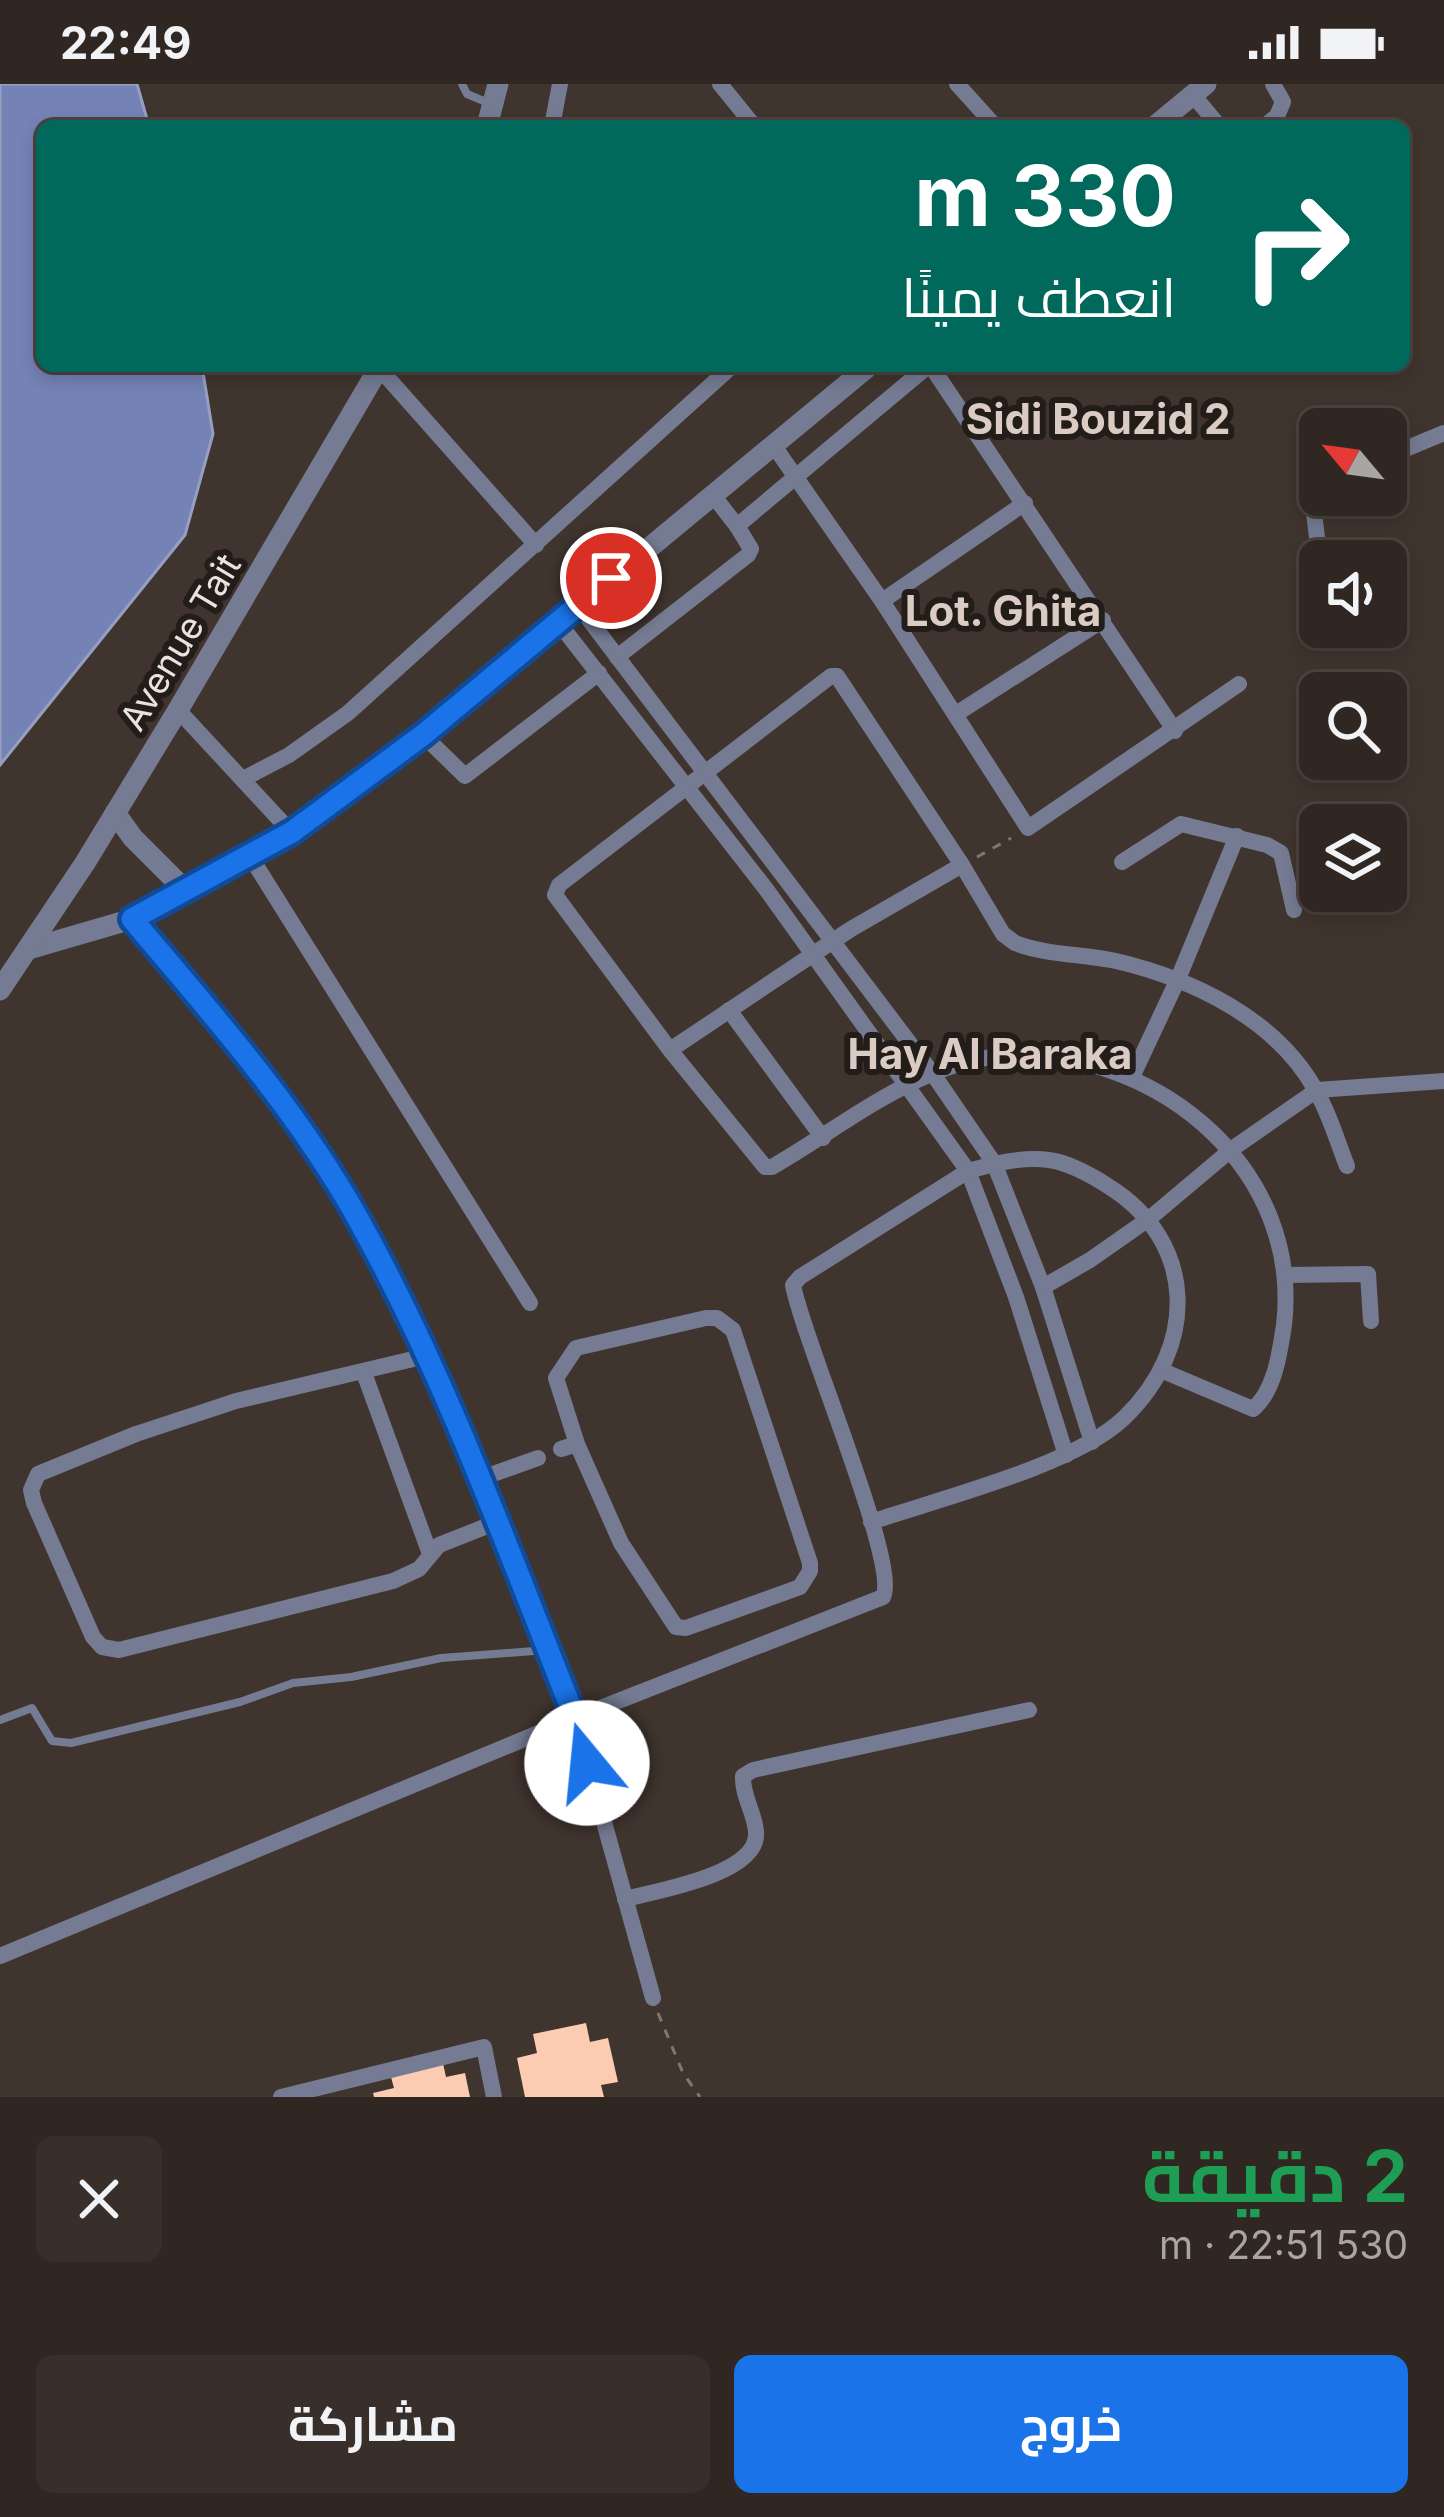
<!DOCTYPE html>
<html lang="ar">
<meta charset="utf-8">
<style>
:root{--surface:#302722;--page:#382f2a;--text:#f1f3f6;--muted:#a8a5a5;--line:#4b4440;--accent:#1a73e8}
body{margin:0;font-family:Inter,Cairo,sans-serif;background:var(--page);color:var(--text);direction:rtl;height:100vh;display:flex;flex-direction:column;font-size:45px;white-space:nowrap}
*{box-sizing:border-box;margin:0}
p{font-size:39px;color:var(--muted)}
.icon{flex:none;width:66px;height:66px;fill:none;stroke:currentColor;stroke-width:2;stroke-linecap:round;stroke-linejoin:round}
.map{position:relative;height:2013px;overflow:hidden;direction:ltr}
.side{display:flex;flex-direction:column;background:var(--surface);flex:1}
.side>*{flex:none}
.guide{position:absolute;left:36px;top:36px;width:1374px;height:252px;border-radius:18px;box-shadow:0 6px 18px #0003,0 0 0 3px var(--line);direction:rtl;background:#00695c;color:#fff;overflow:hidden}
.needle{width:78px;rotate:299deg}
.tools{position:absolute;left:1299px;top:324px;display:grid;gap:24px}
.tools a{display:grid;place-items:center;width:108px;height:108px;border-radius:18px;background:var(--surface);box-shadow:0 6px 18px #0003,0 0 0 3px var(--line);font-size:60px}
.pin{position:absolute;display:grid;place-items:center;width:102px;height:102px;color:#fff;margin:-51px;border:6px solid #fff;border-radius:50%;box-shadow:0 3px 12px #0007}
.me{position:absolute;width:132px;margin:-66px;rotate:343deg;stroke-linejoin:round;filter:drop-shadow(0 0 9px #0008)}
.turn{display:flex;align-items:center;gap:42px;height:252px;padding:0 36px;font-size:54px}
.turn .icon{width:156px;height:156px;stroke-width:2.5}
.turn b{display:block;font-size:84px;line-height:102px}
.round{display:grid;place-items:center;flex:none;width:126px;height:126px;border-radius:18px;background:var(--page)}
.summary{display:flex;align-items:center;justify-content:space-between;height:204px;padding:0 36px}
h1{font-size:72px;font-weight:700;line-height:90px;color:#1e9e55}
.button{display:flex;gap:24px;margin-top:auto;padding:24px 36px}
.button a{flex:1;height:138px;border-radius:18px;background:var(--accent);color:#fff;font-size:48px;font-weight:700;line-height:138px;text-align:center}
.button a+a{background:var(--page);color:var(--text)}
.status{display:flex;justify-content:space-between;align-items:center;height:84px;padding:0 60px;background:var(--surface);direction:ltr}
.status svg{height:33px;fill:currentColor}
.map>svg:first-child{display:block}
</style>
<div class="status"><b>22:49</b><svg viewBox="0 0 49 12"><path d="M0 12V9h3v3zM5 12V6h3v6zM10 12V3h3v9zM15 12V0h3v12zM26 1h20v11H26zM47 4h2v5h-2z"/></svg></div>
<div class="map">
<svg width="1444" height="2013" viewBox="0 0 1444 2013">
<rect width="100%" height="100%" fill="#40342e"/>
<polygon fill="#7482b5" stroke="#979fc1" stroke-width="3" points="0,0 137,0 149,42 42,42 42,282 202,282 213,350 185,451 0,681"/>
<g fill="#fbccb2">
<polygon points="586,1939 590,1958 608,1954 618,1998 601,2001 604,2013 525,2013 517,1974 537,1969 533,1950"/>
<polygon points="442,1975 446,1993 465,1989 470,2013 374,2013 373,2009 394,2004 389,1986"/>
</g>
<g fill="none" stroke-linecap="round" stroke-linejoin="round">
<g stroke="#817671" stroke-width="3" stroke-dasharray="9 9" stroke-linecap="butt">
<polyline points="977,773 1011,754"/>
<polyline points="658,1929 683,1989 700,2013"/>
</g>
<g stroke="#747b92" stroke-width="8">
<polyline points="462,0 467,10 491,20"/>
<polyline points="0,1636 32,1624 52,1657 71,1659 240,1618 293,1599 351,1593 441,1574 547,1566"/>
</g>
<g stroke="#747b92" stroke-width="16">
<polyline points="720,0 754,42"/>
<polyline points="957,0 995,42"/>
<polyline points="1193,11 1219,42"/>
<polyline points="552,42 560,0"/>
<polyline points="1265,42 1277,32 1283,18 1273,0"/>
<polyline points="931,282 1175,647"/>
<polyline points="379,284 536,461"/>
<polyline points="774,362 882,517 1028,744 1239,600"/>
<polyline points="1386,373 1444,349"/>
<polyline points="1320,400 1312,412 1320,479"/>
<polyline points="712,410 737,442"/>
<polyline points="882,517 1025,419"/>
<polyline points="578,521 933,990 994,1079 1043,1203 1092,1358"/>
<polyline points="558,538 766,805 968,1087 1016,1213 1066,1371"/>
<polyline points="617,573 748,471 751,465 737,442 928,282"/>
<polyline points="178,626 292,749"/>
<polyline points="956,630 1103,536"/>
<polyline points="423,651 465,692 599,589"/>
<polyline points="243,695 289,671 348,629 732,282"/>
<polyline points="250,772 530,1219"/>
<polyline points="1122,778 1181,740 1267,761 1281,769 1294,826"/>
<path d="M962 781 1003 850 1015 859C1046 871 1083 870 1116 877 1192 895 1275 934 1315 1005 1329 1028 1337 1057 1347 1082"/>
<polyline points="132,835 269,1000 328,1086 430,1271 575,1634 653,1914"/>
<polyline points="729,926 823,1054"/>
<path d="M670 966 851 845 962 781 837 592H831L559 801 555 811 670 966 765 1083H772C849 1039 924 972 1017 971 1162 970 1302 1087 1284 1241 1280 1267 1275 1307 1253 1325L1163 1287"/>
<polyline points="1132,993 1178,895 1237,752"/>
<polyline points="1285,1191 1368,1190 1371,1237"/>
<polyline points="1043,1203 1090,1176 1150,1134 1232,1065 1317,1006 1444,997"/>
<polyline points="430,1271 236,1317 136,1350 38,1390 31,1406 34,1419 93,1553 102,1563 119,1566 393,1497 419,1485 439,1461 497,1438"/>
<polyline points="364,1289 430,1470"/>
<polyline points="561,1365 577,1360 621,1459 676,1543 686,1544 800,1503 810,1487 810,1479 733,1246 717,1234 706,1234 576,1264 556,1294 577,1360"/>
<polyline points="479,1395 538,1374"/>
<path d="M625 1815C656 1807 760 1790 756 1748 755 1729 742 1712 743 1692L753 1686 1029 1626"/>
<path d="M0 1872 575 1634 883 1513C900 1480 802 1253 793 1201L800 1193 968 1087C993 1080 1023 1072 1049 1076 1070 1079 1091 1091 1108 1102 1198 1158 1198 1263 1124 1334 1075 1381 939 1415 871 1438"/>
<polyline points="281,2013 484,1963 494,2013"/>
</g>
<g stroke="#747b92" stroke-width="21">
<polyline points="487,42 498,0"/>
<polyline points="1155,42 1206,0"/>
<polyline points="115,729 133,754 185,806"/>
<polyline points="29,865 132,835 292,749 423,651 869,282"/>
<polyline points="0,906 85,779 178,626 380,282"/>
</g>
</g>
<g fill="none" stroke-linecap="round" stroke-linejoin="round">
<g stroke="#114b97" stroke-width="30">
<path id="route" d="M587 1679 575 1634C507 1464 446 1292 357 1133 296 1024 212 930 132 835L292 748 423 651 611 494"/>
</g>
<use href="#route" stroke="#1a73e8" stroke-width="21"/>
</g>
<g text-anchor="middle" stroke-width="12" stroke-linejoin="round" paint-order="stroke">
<g font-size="36" fill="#eae2de" stroke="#231d1a">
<text transform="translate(180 558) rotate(-59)" y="13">Avenue Tait</text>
</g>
<g font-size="42" font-weight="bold" fill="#dbccc3" stroke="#231d1a">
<text x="1098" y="350">Sidi Bouzid 2</text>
<text x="1003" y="542">Lot. Ghita</text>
<text x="990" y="985">Hay Al Baraka</text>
</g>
</g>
</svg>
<div class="tools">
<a><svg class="needle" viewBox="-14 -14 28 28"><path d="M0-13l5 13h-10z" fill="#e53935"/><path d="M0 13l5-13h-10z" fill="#a8a5a5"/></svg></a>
<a><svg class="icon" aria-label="sound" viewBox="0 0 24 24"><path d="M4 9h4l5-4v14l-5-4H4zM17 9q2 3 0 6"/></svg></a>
<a><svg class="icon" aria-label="search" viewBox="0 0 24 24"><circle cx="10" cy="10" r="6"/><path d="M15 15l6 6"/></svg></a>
<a><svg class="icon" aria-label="layers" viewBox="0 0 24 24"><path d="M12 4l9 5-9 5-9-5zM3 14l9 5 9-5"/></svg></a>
</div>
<div class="pin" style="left:611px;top:494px;background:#d93025"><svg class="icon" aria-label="arrive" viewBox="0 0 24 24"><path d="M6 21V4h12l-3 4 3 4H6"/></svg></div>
<svg class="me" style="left:587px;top:1679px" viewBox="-20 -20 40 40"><circle r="19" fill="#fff"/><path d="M0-13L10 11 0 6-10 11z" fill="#1a73e8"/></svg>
<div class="guide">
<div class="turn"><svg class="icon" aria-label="right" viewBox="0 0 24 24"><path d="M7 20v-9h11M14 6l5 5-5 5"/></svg><div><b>330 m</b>انعطف يمينًا</div></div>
</div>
</div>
<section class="side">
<div class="summary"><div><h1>2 دقيقة</h1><p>530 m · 22:51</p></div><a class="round"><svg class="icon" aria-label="close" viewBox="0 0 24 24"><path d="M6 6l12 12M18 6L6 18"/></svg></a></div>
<div class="button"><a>خروج</a><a>مشاركة</a></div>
</section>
